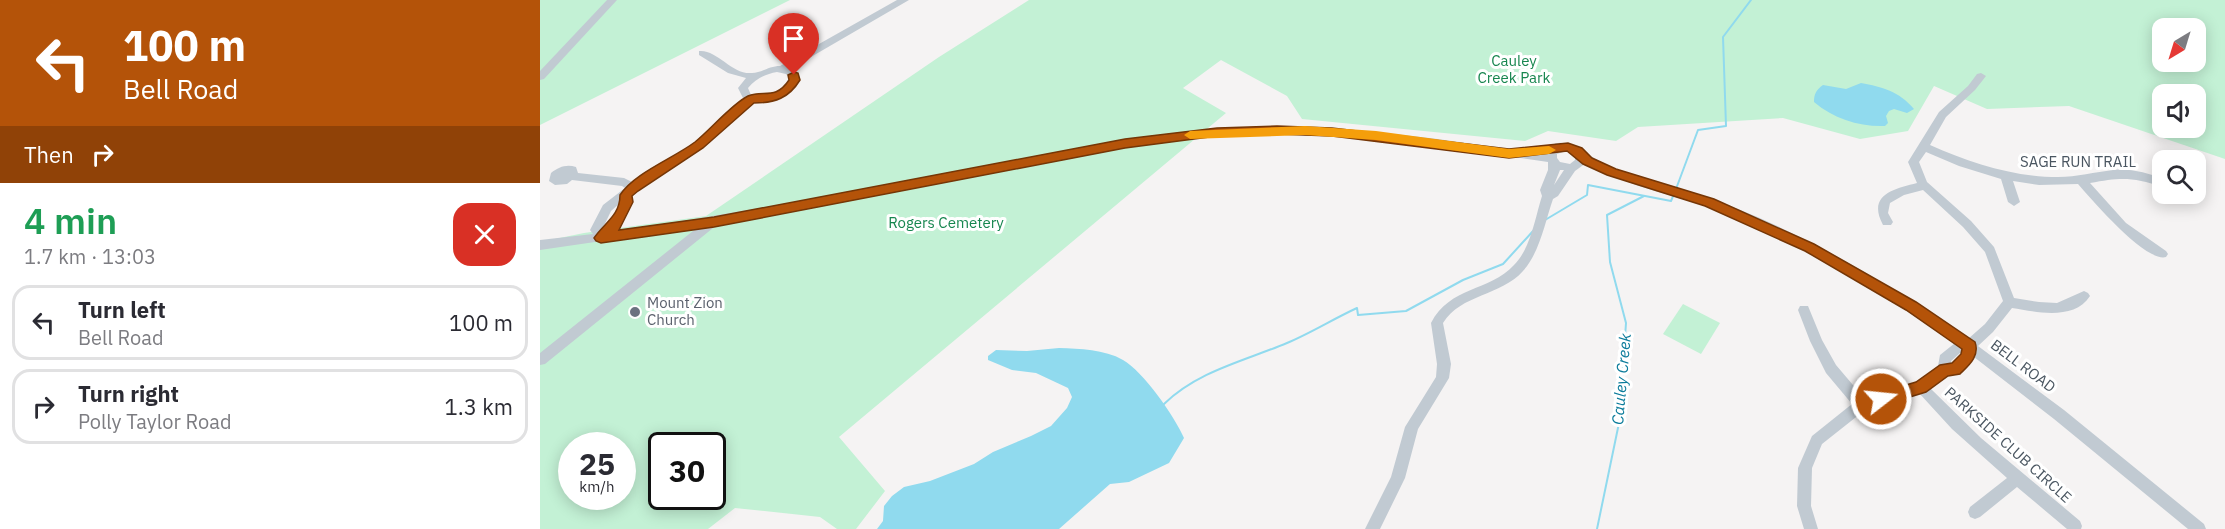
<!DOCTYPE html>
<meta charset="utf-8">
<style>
:root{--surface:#fff;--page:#f2f2f3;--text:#2b2b33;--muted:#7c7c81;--line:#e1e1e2}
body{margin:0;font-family:"IBM Plex Sans",sans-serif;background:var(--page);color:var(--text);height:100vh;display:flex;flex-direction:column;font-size:22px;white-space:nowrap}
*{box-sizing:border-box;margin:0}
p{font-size:20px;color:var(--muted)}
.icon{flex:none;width:33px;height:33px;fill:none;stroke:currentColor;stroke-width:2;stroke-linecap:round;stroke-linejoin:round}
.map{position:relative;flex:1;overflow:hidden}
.panel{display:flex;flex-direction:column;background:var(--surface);width:540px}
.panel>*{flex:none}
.guide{background:#b45309;color:#fff;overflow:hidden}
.needle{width:39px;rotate:218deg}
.buttons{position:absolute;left:1612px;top:18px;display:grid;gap:12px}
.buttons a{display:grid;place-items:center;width:54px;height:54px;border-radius:12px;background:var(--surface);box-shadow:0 3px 15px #0003;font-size:30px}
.speed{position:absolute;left:18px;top:432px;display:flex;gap:12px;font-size:30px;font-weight:700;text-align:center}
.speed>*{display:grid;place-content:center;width:78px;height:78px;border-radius:50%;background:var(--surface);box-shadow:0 3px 15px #0003;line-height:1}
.speed small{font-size:15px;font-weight:400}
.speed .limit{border:3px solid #111;border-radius:9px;background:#fff;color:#111}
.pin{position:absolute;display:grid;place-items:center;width:51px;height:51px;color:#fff;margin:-62px -26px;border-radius:50% 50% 50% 0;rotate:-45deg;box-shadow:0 0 6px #0007}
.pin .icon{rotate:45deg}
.me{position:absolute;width:66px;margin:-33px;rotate:74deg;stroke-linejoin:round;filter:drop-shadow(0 0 4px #0008)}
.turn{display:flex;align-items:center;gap:21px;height:126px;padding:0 24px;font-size:27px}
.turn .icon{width:78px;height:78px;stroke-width:2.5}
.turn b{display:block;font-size:42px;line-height:51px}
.then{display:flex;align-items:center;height:57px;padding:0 24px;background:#0003;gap:12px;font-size:22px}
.round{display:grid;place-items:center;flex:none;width:63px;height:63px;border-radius:18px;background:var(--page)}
.headline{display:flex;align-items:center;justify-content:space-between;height:102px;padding:0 24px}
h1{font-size:36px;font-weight:600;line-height:45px;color:#1e9e55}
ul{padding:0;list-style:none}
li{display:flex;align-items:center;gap:18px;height:75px;margin:0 12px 9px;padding:0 12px;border:3px solid var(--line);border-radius:18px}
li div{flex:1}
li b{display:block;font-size:22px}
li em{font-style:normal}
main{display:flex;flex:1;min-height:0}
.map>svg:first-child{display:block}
</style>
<main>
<section class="panel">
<div class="guide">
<div class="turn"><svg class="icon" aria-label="left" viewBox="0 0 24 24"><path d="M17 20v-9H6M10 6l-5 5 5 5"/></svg><div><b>100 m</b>Bell Road</div></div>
<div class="then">Then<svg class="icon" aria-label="right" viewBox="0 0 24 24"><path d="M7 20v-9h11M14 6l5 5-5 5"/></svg></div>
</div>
<div class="headline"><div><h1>4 min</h1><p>1.7 km · 13:03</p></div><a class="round" style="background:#d93025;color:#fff"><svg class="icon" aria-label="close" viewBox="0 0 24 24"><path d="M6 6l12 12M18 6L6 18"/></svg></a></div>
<ul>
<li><svg class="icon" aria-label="left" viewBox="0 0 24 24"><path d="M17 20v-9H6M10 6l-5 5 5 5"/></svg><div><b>Turn left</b><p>Bell Road</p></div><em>100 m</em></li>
<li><svg class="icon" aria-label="right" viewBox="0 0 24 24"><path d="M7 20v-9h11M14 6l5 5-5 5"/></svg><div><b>Turn right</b><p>Polly Taylor Road</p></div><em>1.3 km</em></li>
</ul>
</section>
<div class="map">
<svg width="1685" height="529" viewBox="0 0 1685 529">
<rect width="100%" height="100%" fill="#f5f3f3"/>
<g fill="#c3f1d5" fill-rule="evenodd">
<polygon points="0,0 250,0 0,125"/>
<path d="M489 0H1685V159L1529 106 1447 109 1394 86 1368 131 1320 139 1243 118 1098 127 1076 141 1008 131 985 141 762 119 747 96 681 60 643 88 686 113 299 437 345 491 316 529H297L280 517 195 508 168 529H0V242L44 233 166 216 399 57ZM1623 28H1656V62H1623ZM1623 94H1656V128H1623ZM32 446H82V496H32ZM122 446H172V496H122Z"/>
<polygon points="1143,304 1180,323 1161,354 1123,334"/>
</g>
<g fill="#90daee">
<path d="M1321 83C1342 87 1359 91 1374 109L1367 113 1354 109 1349 111 1346 116 1348 123 1345 126C1320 127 1294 119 1274 102 1274 94 1276 90 1283 85L1306 89Z"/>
<path d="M519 348C540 349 564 349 583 360 603 371 635 417 644 438L629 463 589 482 570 484 519 529H337L343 521 344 506 352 496 364 487 390 481 434 464 453 452 491 436 511 426 527 408 532 397 528 388 496 373 472 370 448 360V356L456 350 487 351Z"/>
</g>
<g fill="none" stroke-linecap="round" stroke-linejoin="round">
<g stroke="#90daee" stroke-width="2">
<polyline points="1136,189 1158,130 1186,126 1183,37 1211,0"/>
<polyline points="1005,220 1047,195 1048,185 1131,201 1134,194"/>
<path d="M624 404C658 371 704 361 747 343 771 333 793 319 817 308L818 315 866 311 923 280 963 264 994 230"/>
<polyline points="1057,529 1079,423 1086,323 1070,262 1067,215 1104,196"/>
</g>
<g fill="#c1cad2" fill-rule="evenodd">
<polygon points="67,0 77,0 4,79 0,80 0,71"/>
<path d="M357 0H369L252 68 258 74 259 80 254 88 244 97 227 103 214 102 163 148 92 195 87 213 75 231C196 214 315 191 434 168 515 153 595 134 677 129 787 121 898 139 1006 154 1015 129 1043 152 1056 159 1065 165 1075 169 1085 172 1122 186 1161 194 1198 209 1280 242 1356 289 1428 339L1445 324 1463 301 1445 252 1423 227 1383 190 1364 195 1350 203 1348 213 1353 222 1351 225H1343C1327 195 1353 189 1377 183L1368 162 1399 112 1428 86 1437 74 1441 73 1446 76 1435 90 1406 117 1390 145C1431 163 1473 177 1518 177 1537 177 1555 172 1573 170 1590 168 1608 173 1623 179V187C1593 177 1581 177 1550 183L1586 223 1626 251 1628 254 1626 257C1606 263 1552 200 1538 184L1499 185 1473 181 1480 202 1474 206 1468 202 1461 179 1419 166 1386 152 1379 162 1387 182 1431 221 1454 247 1474 298 1499 302 1517 303 1544 291 1548 293 1550 296C1534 321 1496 312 1472 308L1453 332 1438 346 1524 410 1664 524 1666 529H1648L1514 419 1434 357 1420 373 1407 375 1390 388 1441 438 1540 521 1542 526 1541 529H1527L1477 487 1440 517 1435 519 1430 517 1428 512 1430 507 1467 478 1412 429 1379 393 1325 410 1282 444 1272 468 1271 506 1278 529H1264L1257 506 1258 468 1272 436 1312 404 1286 373 1270 341 1258 310 1260 306H1268L1282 340 1296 365 1324 398 1377 383 1398 366 1400 355 1415 343C1343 294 1269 247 1188 214 1142 196 1089 188 1046 163L1035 171 1018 196 1013 199C1005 222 1000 252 983 271 961 296 921 294 903 323L911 364 909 378 878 429 865 478 840 529H825L851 477 865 427 896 377 897 364 891 323C910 286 949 292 974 265 991 248 995 218 1002 196L1000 190 1008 170V162C899 146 790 130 679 136 638 138 597 145 557 152L178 224 5 364 0 365V353L158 227 0 250V240L53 234 50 230 63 205 85 188 82 186 32 180 27 184 15 185 9 181 11 173C19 167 26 164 36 167L38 173 84 178 94 183 155 142 204 100 198 88 206 78 188 73 159 55V51C177 49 192 75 212 73 221 73 229 66 240 66ZM237 72 246 74 249 77C245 94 226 98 211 95L208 88C216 79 225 74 237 72ZM1026 151 1035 156V160L1030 164 1020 162 1017 158V154ZM1020 170H1024L1014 185ZM80 203 74 216 62 230 71 211ZM1420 353 1422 355 1412 363 1411 361Z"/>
</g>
</g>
<path fill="#b45309" stroke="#753606" stroke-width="1.5" d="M254 72 258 73 260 80C249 98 235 103 214 103L163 148 98 191 92 196 93 202 79 230 174 217 585 139 677 128 737 126 792 128 969 149 1028 143 1042 148 1052 158 1076 169 1174 199 1274 244 1376 302 1435 342C1440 356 1429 365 1420 374L1408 376 1386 392 1341 406 1336 404 1334 399 1336 394 1376 382 1400 365 1412 363 1421 354 1422 349 1366 310 1265 251 1165 206 1067 175 1043 164 1027 151 969 158 792 136 737 134 677 136 585 148 174 227 61 243 56 241 54 238C64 223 80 216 80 195 94 173 134 158 155 142 170 130 193 103 208 96 223 89 235 101 249 80L248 75Z"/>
<polygon fill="#f59e0b" points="765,126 836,131 969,149 1009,146 1016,150 1009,154 969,158 836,140 765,135 650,139 644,135 650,131"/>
<circle fill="#6b7280" stroke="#fff" stroke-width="2" cx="95" cy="312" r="6"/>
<g text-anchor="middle" stroke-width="6" stroke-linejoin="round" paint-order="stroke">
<g font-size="15" fill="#17864f" stroke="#fff">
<text x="974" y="66">Cauley<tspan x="974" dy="17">Creek Park</tspan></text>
<text x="406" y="228">Rogers Cemetery</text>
</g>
<g font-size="15" fill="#4a5661" stroke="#fff">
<text x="1538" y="167">SAGE RUN TRAIL</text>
<text transform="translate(1483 366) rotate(37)" y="5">BELL ROAD</text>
<text transform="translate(1468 445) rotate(42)" y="5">PARKSIDE CLUB CIRCLE</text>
</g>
<g font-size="15" fill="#5b616d" stroke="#fff" text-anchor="start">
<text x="107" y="308">Mount Zion<tspan x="107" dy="17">Church</tspan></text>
</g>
<g font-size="16" font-style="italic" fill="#0c7c9b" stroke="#fff">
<text transform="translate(1081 379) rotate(-85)" y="6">Cauley Creek</text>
</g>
</g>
</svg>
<div class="buttons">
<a><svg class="needle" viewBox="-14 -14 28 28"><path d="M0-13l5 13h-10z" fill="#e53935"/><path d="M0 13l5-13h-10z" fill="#7c7c81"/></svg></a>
<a><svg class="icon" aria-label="sound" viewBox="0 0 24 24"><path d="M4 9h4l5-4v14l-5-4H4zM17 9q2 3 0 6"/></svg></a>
<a><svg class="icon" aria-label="search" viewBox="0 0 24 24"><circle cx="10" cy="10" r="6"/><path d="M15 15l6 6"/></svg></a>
</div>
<div class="speed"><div>25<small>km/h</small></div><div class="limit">30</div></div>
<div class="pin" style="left:254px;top:75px;background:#d93025"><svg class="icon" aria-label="arrive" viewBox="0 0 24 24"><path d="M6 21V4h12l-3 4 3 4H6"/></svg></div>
<svg class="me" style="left:1341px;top:399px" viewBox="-20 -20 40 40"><circle r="17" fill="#b45309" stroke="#fff" stroke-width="3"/><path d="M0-11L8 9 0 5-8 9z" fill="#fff"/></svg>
</div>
</main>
